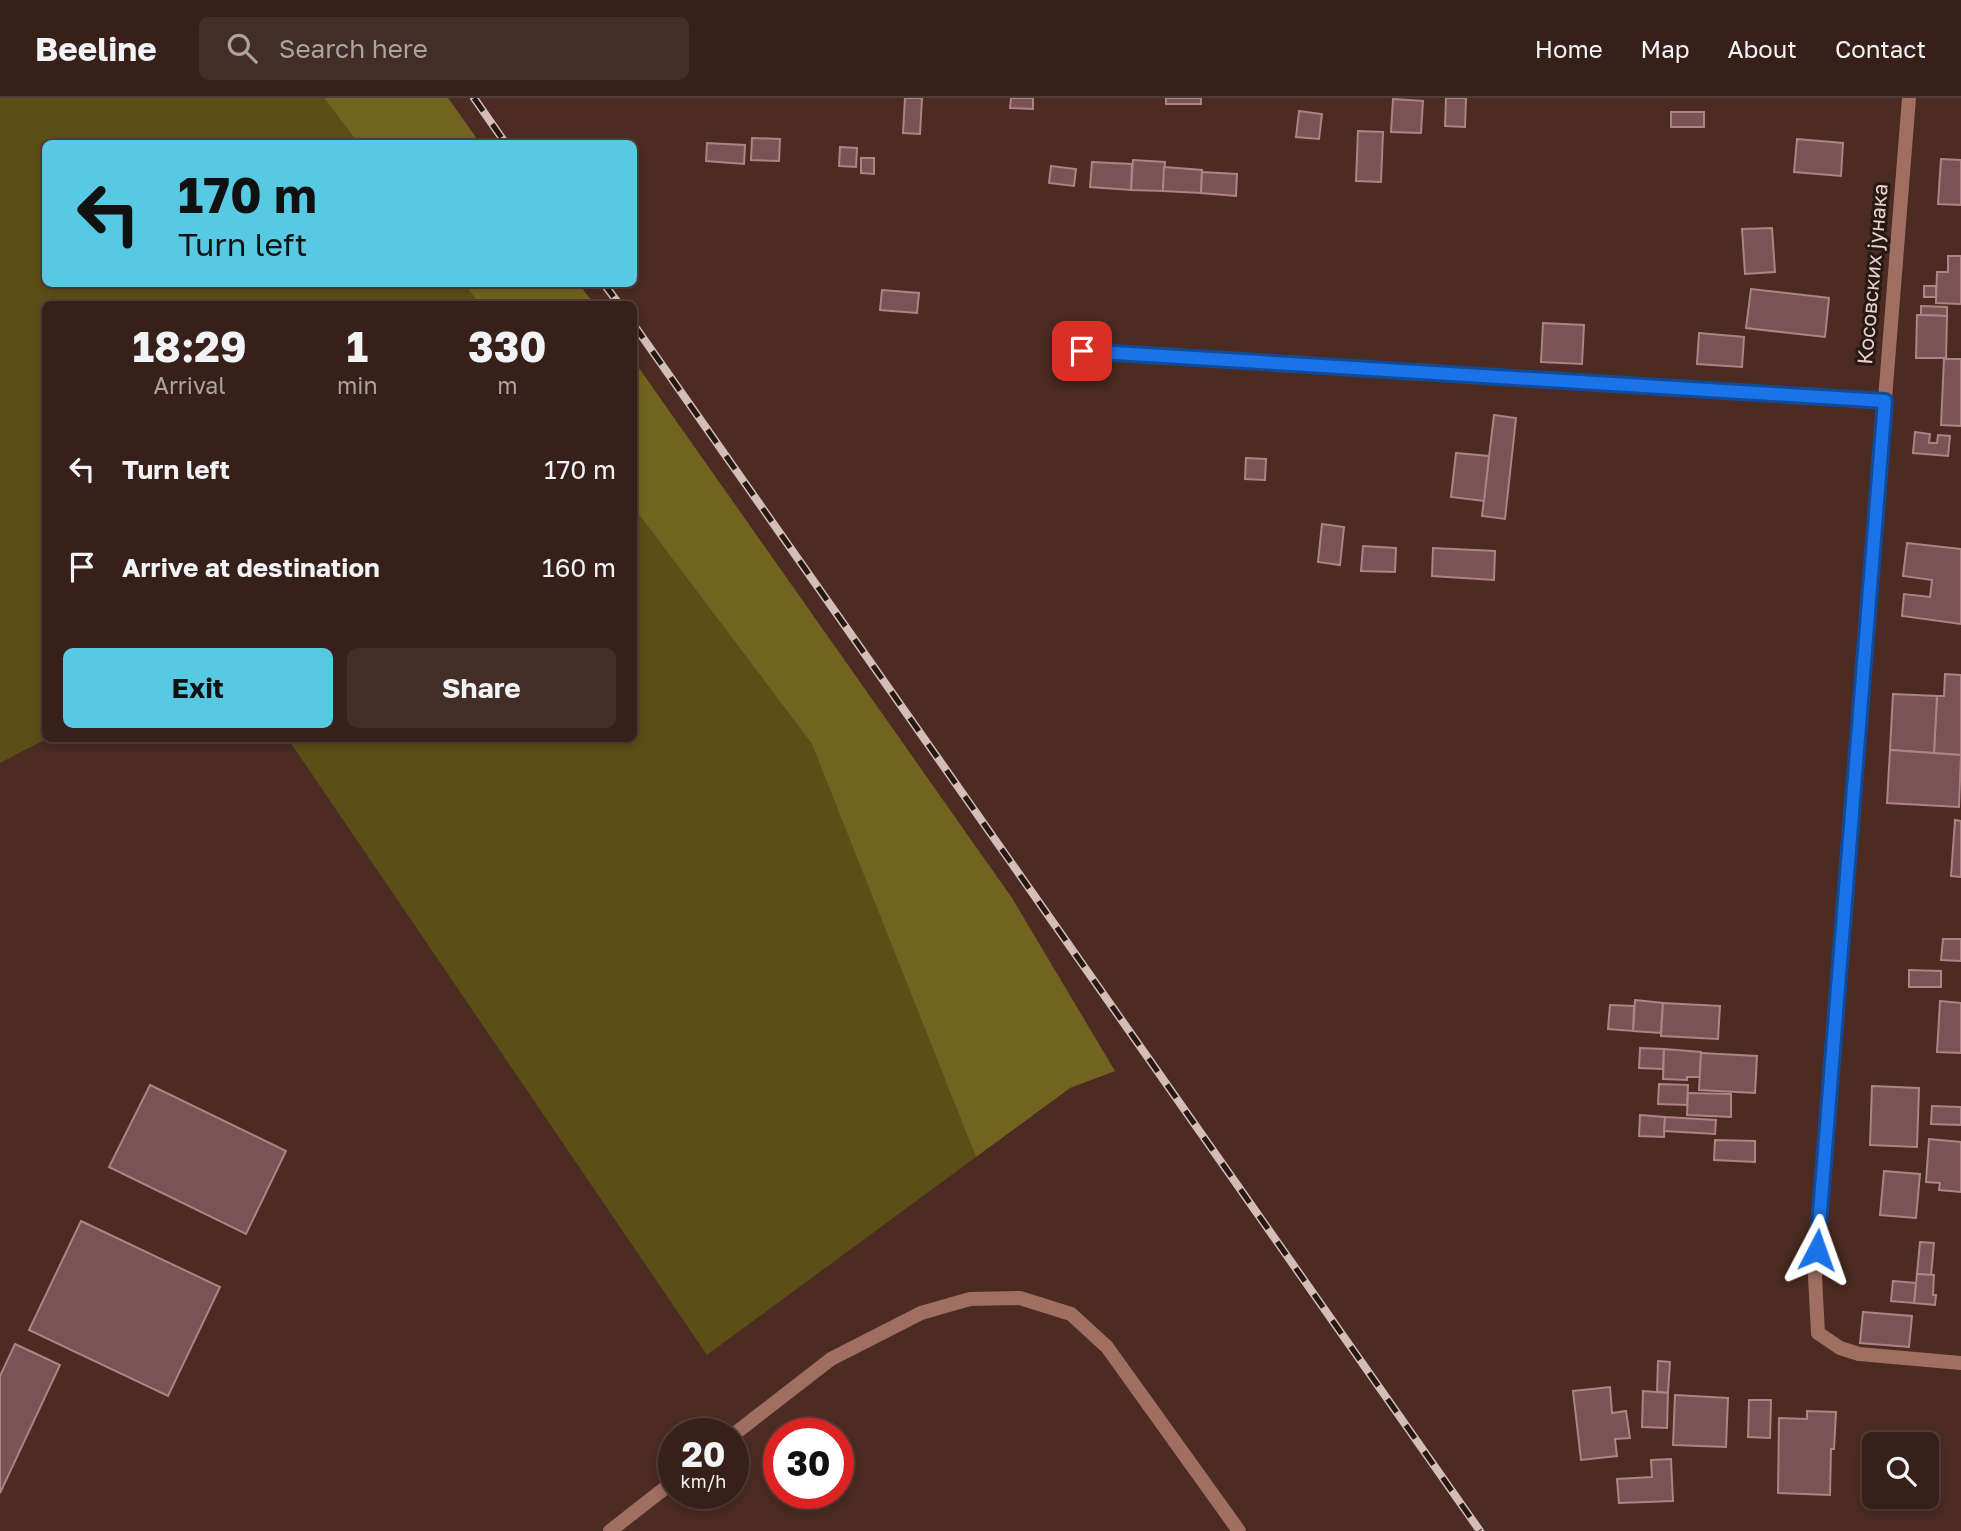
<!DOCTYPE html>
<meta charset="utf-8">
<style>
:root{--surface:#38201a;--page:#432d27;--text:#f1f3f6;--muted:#aba3a2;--line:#523e39;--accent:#58c9e3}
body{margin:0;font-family:"Golos Text",sans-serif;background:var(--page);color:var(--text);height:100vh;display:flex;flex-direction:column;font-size:26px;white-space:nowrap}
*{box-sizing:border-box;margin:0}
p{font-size:23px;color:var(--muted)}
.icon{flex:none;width:38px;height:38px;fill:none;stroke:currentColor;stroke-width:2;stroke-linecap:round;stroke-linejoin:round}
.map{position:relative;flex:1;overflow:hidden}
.sheet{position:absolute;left:42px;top:203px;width:595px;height:441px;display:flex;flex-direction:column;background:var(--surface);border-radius:10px;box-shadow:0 4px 10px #0003,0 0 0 2px var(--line)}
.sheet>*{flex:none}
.hud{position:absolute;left:42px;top:42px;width:595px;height:147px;border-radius:10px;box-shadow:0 4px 10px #0003,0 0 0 2px var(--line);background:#58c9e3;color:#111;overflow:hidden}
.fabs{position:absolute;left:1862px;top:1334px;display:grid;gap:14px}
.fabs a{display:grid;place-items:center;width:77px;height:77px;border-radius:10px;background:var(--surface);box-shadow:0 4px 10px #0003,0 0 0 2px var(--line);font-size:35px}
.speed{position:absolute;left:658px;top:1320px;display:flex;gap:14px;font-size:35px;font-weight:700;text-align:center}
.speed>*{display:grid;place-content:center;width:91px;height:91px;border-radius:50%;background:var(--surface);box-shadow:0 4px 10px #0003,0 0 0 2px var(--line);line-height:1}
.speed small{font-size:18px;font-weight:400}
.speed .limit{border:10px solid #d22;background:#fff;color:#111}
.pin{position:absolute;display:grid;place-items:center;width:60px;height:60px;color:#fff;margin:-30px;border-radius:14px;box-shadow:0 4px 10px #0006}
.me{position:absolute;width:77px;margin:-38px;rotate:4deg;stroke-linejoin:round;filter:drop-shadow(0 0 5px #0008)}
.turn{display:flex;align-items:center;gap:24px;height:147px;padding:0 21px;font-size:32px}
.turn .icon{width:91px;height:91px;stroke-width:2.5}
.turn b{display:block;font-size:49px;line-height:60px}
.eta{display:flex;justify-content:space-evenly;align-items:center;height:119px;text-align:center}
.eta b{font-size:42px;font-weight:700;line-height:49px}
.primary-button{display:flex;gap:14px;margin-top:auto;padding:14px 21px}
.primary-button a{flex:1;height:80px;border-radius:10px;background:var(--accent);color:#111;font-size:28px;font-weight:700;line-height:80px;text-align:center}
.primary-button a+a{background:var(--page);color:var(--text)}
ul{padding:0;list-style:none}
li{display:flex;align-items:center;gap:21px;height:98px;padding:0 21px}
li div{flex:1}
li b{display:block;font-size:26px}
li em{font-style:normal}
header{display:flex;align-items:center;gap:42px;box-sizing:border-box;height:98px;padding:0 35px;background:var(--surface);border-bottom:2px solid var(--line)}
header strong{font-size:33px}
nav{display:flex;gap:38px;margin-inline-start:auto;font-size:24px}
.search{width:490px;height:63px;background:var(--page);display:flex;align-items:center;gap:18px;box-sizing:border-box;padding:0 24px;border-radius:10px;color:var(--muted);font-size:26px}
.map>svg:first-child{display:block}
</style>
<header>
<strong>Beeline</strong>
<div class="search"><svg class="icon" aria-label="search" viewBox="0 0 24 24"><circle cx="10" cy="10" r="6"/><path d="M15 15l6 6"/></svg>Search here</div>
<nav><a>Home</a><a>Map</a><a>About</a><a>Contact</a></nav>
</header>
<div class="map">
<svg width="1961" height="1433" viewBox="0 0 1961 1433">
<rect width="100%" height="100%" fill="#4b2b22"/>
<g fill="#5b4e16">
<polygon points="0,0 324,0 358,45 46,46 46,186 464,186 480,206 46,206 46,641 0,665"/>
<polygon points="634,410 825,663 976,1059 707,1257 288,641 634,640"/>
</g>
<g fill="#736320">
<polygon points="324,0 448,0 480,45 358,45"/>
<polygon points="464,186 579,186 594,206 480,206"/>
<polygon points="634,263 1012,800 1115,973 1070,990 976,1059 812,646 634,410"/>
</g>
<g fill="#795355" stroke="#ad8385" stroke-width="2">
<polygon points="905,0 922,0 920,36 903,35"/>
<polygon points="1011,0 1033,0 1033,11 1010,10"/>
<rect x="1166" y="0" width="35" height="6"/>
<polygon points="1446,0 1466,0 1465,29 1445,28"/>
<polygon points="1393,1 1423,3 1421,35 1391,34"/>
<polygon points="1299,13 1322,16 1319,41 1296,39"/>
<rect x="1671" y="14" width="33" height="15"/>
<polygon points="1358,33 1383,34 1381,84 1356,83"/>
<polygon points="752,40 780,41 779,63 751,62"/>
<polygon points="1797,41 1843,45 1841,78 1794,74"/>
<polygon points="707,45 745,47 744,66 706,63"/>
<polygon points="840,49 857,50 856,69 839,68"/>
<polygon points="861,60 874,60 874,76 861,75"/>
<polygon points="1941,61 1961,62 1961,107 1938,106"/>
<polygon points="1133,62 1165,64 1163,93 1131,92"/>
<polygon points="1092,64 1132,66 1131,92 1090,89"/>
<polygon points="1051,68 1076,71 1074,88 1049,85"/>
<polygon points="1164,69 1202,72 1201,95 1163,93"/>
<polygon points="1202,74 1237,76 1236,98 1201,95"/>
<polygon points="1772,130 1775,174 1745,176 1742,131"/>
<polygon points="1948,158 1961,158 1961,206 1936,205 1937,174 1948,174"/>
<rect x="1924" y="188" width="12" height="11"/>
<polygon points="1751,191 1829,200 1825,239 1746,230"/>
<polygon points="882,192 919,195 917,215 880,212"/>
<polygon points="1921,208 1947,209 1947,218 1921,217"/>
<polygon points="1917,217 1947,218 1946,260 1916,260"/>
<polygon points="1543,225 1584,227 1582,266 1541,264"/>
<polygon points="1699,235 1744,239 1742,269 1697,266"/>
<polygon points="1944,261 1961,261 1961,328 1941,327"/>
<polygon points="1494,317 1516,320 1505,421 1482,418"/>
<polygon points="1915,334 1930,336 1929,345 1937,345 1938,337 1950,338 1948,358 1913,355"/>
<polygon points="1456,355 1489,358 1484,403 1451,399"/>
<polygon points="1246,360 1266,361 1265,382 1245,381"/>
<polygon points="1322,426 1344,429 1340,467 1318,464"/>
<polygon points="1907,445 1961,451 1961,526 1902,518 1904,496 1930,499 1932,482 1903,478"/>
<polygon points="1363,448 1396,450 1395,474 1361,473"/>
<polygon points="1433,450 1495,453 1494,482 1432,478"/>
<polygon points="1945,576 1961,577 1961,657 1934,655 1937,598 1944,598"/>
<polygon points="1893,596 1937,598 1934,655 1890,652"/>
<polygon points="1890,652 1961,657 1959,709 1887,705"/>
<polygon points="1955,722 1961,723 1961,779 1951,778"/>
<polygon points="1943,841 1961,841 1961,863 1941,862"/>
<polygon points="1909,872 1941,873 1941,889 1909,889"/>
<polygon points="1635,902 1663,905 1661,935 1633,933"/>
<polygon points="1940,903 1961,905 1961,955 1937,954"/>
<polygon points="1663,905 1720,908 1718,941 1661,938"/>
<polygon points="1610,907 1634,908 1633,933 1608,931"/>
<polygon points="1640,950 1664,951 1663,971 1639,970"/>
<polygon points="1664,951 1701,954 1700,979 1687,979 1687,982 1663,981"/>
<polygon points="1701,955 1757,958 1755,995 1699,992"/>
<polygon points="1659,986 1688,987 1687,1007 1658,1006"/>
<polygon points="150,987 286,1053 246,1136 109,1069"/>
<polygon points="1872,988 1919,990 1917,1049 1870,1047"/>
<polygon points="1688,995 1731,996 1731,1019 1687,1017"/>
<polygon points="1932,1008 1961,1009 1961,1027 1931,1026"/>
<polygon points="1640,1017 1665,1019 1664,1039 1639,1038"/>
<polygon points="1665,1019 1716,1022 1715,1036 1664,1033"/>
<polygon points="1929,1041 1961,1044 1961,1094 1939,1092 1940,1085 1926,1084"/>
<polygon points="1715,1042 1755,1043 1755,1064 1714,1062"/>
<polygon points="1884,1073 1920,1076 1916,1120 1880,1117"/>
<polygon points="81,1123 220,1189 168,1298 29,1232"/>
<polygon points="1920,1144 1934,1145 1931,1177 1917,1176"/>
<polygon points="1917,1176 1934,1177 1933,1197 1936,1197 1935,1207 1914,1205"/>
<polygon points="1893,1183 1916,1185 1914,1205 1891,1203"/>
<polygon points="1863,1214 1912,1218 1909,1249 1860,1245"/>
<polygon points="15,1246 60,1267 0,1395 0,1278"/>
<polygon points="1658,1263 1670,1264 1668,1295 1657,1294"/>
<polygon points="1610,1289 1612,1315 1626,1313 1630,1340 1615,1341 1617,1358 1581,1362 1573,1293"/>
<polygon points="1643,1293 1668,1295 1667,1330 1642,1329"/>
<polygon points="1675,1297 1728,1300 1726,1349 1673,1347"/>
<polygon points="1749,1302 1771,1302 1770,1340 1748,1339"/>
<polygon points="1807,1313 1836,1314 1834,1351 1831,1351 1830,1397 1778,1395 1779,1320 1807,1321"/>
<polygon points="1671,1361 1673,1403 1619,1405 1617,1381 1652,1379 1651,1362"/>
</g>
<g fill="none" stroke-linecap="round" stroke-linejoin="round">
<g stroke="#a06f62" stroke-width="14">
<polyline points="1818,1235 1840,1250 1859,1256 1961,1265"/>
<polyline points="733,1337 831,1261 921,1215 970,1201 1020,1200 1071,1216 1107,1249 1239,1433"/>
<polyline points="610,1433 674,1383"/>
</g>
<g stroke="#a06f62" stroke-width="14">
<polyline points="1082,253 1885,302"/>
<polyline points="1818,1235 1815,1179 1909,0"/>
</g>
<g stroke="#d5bdb7" stroke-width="8">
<g id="rail">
<polyline points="474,0 506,46"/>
<polyline points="604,186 619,206"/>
<polyline points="634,227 1480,1433"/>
</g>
</g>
<use href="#rail" stroke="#271814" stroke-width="5" stroke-dasharray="16" stroke-linecap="butt"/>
</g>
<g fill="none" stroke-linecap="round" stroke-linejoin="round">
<g stroke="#114b97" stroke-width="18">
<polyline id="route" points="1082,253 1885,303 1817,1152"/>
</g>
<use href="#route" stroke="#1a73e8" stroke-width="12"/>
</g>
<g text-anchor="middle" stroke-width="6" stroke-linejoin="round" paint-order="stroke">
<g font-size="21" fill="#e8d2cc" stroke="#271814">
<text transform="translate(1873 176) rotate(-85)" y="7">Косовских јунака</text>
</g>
</g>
</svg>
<div class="fabs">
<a><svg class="icon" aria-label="search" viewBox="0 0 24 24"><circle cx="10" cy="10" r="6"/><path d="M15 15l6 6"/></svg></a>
</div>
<div class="speed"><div>20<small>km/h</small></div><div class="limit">30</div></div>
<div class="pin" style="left:1082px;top:253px;background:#d93025"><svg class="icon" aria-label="arrive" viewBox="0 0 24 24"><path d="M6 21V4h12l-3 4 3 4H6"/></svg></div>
<svg class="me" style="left:1817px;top:1152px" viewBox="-20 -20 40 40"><path d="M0-17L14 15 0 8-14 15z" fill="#1a73e8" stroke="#fff" stroke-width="4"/></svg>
<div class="hud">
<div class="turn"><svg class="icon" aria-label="left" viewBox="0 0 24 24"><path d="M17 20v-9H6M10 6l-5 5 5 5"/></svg><div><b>170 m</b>Turn left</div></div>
</div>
<section class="sheet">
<div class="eta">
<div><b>18:29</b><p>Arrival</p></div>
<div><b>1</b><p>min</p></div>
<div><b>330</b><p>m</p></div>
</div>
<ul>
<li><svg class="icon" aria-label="left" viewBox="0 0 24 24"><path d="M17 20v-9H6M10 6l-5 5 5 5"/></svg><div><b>Turn left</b></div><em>170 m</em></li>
<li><svg class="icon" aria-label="arrive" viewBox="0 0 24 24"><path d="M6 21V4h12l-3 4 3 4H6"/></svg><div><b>Arrive at destination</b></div><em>160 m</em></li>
</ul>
<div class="primary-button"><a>Exit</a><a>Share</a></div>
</section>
</div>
